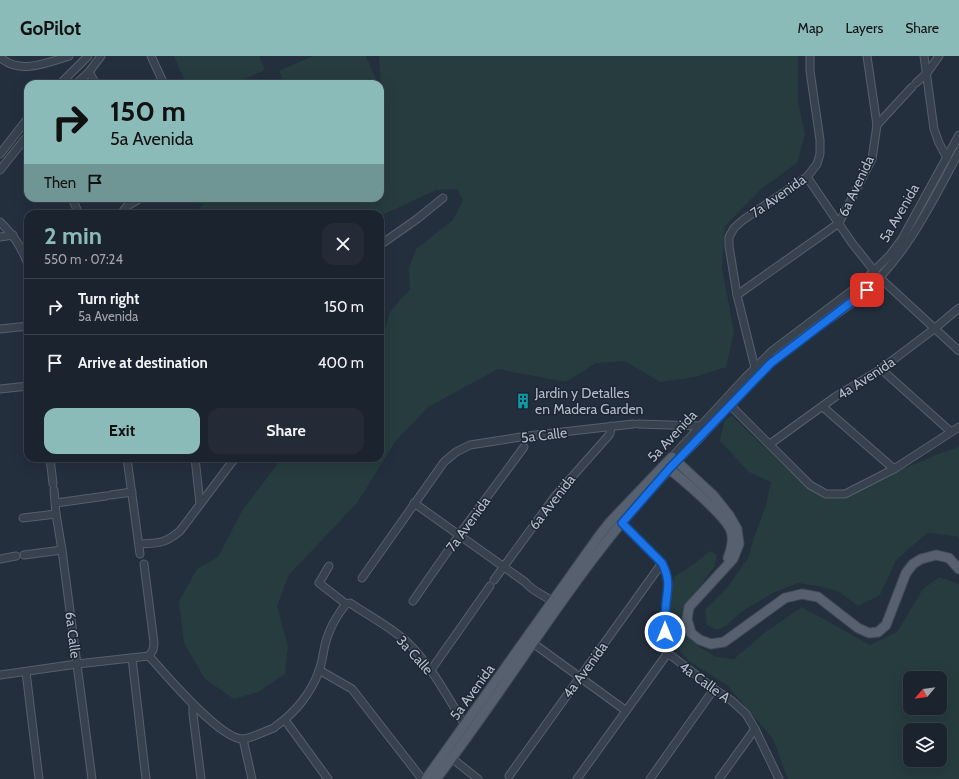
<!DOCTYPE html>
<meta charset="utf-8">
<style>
:root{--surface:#1b232e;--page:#242b36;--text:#f1f3f6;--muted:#a0a4aa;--line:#39404a;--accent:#8bbbb9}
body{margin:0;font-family:Cabin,sans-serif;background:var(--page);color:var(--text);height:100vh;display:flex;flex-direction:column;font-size:15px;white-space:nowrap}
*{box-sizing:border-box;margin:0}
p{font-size:13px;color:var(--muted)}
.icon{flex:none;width:22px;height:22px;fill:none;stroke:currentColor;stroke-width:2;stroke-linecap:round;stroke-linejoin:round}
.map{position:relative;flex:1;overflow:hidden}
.details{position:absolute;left:24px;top:154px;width:360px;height:252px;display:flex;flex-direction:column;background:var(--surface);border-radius:12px;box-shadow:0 4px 16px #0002,0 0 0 1px var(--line)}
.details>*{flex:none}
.banner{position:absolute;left:24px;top:24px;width:360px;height:122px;border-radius:12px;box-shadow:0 4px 16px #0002,0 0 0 1px var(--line);background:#8bbbb9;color:#111;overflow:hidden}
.needle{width:26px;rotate:241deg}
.fabs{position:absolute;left:903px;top:615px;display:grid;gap:8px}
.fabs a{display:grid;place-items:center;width:44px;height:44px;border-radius:8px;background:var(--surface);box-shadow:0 4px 16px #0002,0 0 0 1px var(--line);font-size:20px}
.pin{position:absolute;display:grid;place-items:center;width:34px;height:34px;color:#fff;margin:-17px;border-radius:8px;box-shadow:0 2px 6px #0006}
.me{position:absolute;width:44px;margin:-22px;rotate:0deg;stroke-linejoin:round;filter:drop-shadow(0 0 3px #0008)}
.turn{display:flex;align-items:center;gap:14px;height:84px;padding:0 20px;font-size:18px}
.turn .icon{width:52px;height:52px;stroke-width:2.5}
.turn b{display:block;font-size:28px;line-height:34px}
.then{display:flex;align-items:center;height:38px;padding:0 20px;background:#0003;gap:8px;font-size:15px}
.round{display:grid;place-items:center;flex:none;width:42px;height:42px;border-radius:12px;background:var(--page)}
.headline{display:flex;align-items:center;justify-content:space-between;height:68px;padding:0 20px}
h1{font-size:24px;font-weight:700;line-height:30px;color:var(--accent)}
.action{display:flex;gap:8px;margin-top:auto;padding:8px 20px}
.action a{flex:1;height:46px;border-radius:12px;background:var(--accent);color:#111;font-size:16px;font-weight:700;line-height:46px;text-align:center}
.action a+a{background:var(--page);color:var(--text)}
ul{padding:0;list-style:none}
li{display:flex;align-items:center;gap:12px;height:56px;padding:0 20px;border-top:1px solid var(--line)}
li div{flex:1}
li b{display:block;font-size:15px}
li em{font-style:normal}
header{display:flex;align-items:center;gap:24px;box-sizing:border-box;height:56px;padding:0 20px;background:var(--accent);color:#111}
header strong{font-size:19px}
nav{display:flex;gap:22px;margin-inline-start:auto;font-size:14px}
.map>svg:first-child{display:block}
</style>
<header>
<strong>GoPilot</strong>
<nav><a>Map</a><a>Layers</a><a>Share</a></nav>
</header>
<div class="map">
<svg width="959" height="723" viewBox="0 0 959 723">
<rect width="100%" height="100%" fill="#242f3e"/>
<g fill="#263c3f" fill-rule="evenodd">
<polygon points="174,0 259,0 265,14 233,28 186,28"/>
<polygon points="313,0 366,0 378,28 285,28 279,15"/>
<polygon points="379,0 798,0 798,46 805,78 797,107 761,133 725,170 722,212 734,276 726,311 695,321 660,326 625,305 596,307 566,326 498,313 428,351 395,386 357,447 288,520 277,550 288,590 285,618 258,636 234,643 205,623 184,587 179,545 197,513 218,501 242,455 282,402 380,402 380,290 390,256 410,233 409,212 416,193 453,164 463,145 457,133 436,134 380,160 380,158 193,158 210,142 380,142 381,37"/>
<polygon points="731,359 802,426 830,442 944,396 959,391 959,483 956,480 927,477 896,504 880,539 858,550 838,535 818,530 798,527 773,537 741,556 727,569 717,574 707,569 705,554 727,532 748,502 755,479 766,449 771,426 749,416 720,385 724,366"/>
<path d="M710 495 717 499 715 510 691 542 683 558 687 578 699 591 716 601 734 603 767 575 802 551 870 589 897 576 923 533 939 521 959 528V723H788L773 683 727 629 689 605 679 594 670 574V541L674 521 694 508ZM910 622H940V652H910ZM910 674H940V704H910Z"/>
</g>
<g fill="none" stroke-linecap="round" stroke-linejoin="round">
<g stroke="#565f6c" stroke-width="9">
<g id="minor">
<polyline points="151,0 164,28"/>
<polyline points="867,0 877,69"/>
<polyline points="924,0 934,73 939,87 947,102"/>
<path d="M0 1C19 19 47 7 69 0"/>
<polyline points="89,16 96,28"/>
<polyline points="916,27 927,17 939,0"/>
<polyline points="60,28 88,0"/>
<polyline points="76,28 89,16 101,0"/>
<polyline points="0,98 28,62"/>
<polyline points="0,114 28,79"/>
<polyline points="807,121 852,187 875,216"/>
<polyline points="72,142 79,158"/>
<polyline points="121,158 127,150 141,142"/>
<path d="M0 166C15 181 20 189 28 208"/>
<polyline points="0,181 13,179"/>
<polyline points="380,189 417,163 443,142"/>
<polyline points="880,222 959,295"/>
<polyline points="737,239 839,167 872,103 877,69 912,31"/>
<polyline points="0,273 28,270"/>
<polyline points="755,312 737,239 729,190 729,181 734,172 743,164 807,121 817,108 820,98 820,84 810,15 810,0"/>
<polyline points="881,313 950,375"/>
<polyline points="0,333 28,330"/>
<polyline points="730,349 810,429 826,438 845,438 894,413 959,371"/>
<polyline points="823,351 894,413"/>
<polyline points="638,368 701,370"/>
<polyline points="770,388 835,341 881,313 934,273 959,252"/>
<polyline points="672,401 745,322 772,295 862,227 890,199 902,183 959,79"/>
<polyline points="50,402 53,428"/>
<polyline points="127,402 140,498"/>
<polyline points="195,402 200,448"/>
<path d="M677 405C710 374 738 338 771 307 799 280 834 263 863 238 907 199 932 146 959 96"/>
<polyline points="54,434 56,458 62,494 92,723"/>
<polyline points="111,439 132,436"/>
<polyline points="56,447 106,440"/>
<path d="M414 447 525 526C532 535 544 539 553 546"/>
<polyline points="23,462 56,458"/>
<path d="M622 467 662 507C673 527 665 542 665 563 664 575 667 587 667 598L673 601 714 633 732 645 746 658 755 673 779 723"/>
<path d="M139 488C159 487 164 488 180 475L235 402"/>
<polyline points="24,499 62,494"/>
<polyline points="0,503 16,500"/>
<polyline points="144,508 154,587 153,594 149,600"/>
<path d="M329 510 319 527 346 548 350 547C369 560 391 571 408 587 431 609 448 642 465 669"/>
<polyline points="362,522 444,406 456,396 470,389 527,380 633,368"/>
<polyline points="494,524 556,439 610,378 611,370"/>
<polyline points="413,545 459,479 524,391"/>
<polyline points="530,585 625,654"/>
<path d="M149 600C165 618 219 682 242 683 250 683 265 675 274 672"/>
<polyline points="132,602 146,723"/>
<polyline points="319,614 352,633 422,723"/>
<polyline points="431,614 490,530"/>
<polyline points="26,616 39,723"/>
<polyline points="0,619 77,608 149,600"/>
<polyline points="193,649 193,658 201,723"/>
<polyline points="285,664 328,723"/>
<path d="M276 670C295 657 311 637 319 615 323 605 323 593 327 582 331 569 338 558 346 548"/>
<polyline points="243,683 252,723"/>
<polyline points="449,700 478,723"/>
<polyline points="509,720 662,507"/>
<polyline points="577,723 667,598"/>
<polyline points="650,723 714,633"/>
<polyline points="719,723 755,673"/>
</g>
</g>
<g stroke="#414a57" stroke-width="11">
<g id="major">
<path d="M665 410C679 420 727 461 731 475 734 483 731 495 728 502"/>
<polyline points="426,723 599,480 610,466 672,401 713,439 729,459 737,473 739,488 733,503 689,551 687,563 691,577 700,584 711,588 724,586 785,542 802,538 818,541 858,572 869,577 878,576 886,569 906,517 913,508 921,503 936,499 949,502 959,513"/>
<path d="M436 723C517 618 583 499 677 405"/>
</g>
</g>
<use href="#minor" stroke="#38414e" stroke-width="7"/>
<use href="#major" stroke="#56606e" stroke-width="9"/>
</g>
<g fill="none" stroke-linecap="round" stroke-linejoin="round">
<g stroke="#114b97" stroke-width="10">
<path id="route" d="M665 576C665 566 665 557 666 547 668 531 670 523 662 507L622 467 669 413 771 307 867 234"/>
</g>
<use href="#route" stroke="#1a73e8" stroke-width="7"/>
</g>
<defs>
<g id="building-bare" transform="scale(1.2)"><path d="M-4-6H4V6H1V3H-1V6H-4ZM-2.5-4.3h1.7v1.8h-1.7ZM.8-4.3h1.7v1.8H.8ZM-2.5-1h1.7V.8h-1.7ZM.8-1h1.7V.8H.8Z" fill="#0f9aa8" stroke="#1d2633" stroke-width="2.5" paint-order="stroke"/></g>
</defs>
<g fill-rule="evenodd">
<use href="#building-bare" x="523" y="345"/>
</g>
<g text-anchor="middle" stroke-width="3" stroke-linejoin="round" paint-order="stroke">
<g font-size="14" fill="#b4bcc9" stroke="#1d2633">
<text transform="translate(856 130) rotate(-65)" y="5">6a Avenida</text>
<text transform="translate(778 140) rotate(-35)" y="5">7a Avenida</text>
<text transform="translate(899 157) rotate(-60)" y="5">5a Avenida</text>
<text transform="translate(866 322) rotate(-33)" y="5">4a Avenida</text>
<text transform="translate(544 379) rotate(-7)" y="5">5a Calle</text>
<text transform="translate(672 380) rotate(-47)" y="5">5a Avenida</text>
<text transform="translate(552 446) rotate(-52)" y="5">6a Avenida</text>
<text transform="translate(468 468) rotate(-54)" y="5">7a Avenida</text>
<text transform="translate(73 579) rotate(83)" y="5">6a Calle</text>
<text transform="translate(415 599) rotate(48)" y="5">3a Calle</text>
<text transform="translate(585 614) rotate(-54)" y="5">4a Avenida</text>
<text transform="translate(705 626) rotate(36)" y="5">4a Calle A</text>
<text transform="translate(472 636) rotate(-54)" y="5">5a Avenida</text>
</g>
<g font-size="14" fill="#b4bcc9" stroke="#1d2633" text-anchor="start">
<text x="535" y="342">Jardin y Detalles<tspan x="535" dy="16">en Madera Garden</tspan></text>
</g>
</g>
</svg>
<div class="fabs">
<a><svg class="needle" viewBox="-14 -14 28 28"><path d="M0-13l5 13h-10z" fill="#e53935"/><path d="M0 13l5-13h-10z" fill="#a0a4aa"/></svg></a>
<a><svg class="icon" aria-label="layers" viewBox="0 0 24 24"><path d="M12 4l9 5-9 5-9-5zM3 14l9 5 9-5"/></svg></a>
</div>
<div class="pin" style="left:867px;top:234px;background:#d93025"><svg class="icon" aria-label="arrive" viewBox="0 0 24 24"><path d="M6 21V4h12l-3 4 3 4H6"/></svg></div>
<svg class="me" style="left:665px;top:576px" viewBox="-20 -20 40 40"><circle r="17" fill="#1a73e8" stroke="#fff" stroke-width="3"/><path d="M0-11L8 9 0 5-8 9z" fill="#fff"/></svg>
<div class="banner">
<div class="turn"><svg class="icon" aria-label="right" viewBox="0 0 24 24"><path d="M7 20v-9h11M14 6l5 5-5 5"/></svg><div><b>150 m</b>5a Avenida</div></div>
<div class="then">Then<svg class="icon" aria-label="arrive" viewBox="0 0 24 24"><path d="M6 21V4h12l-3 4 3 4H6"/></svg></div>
</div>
<section class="details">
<div class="headline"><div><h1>2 min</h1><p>550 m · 07:24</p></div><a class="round"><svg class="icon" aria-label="close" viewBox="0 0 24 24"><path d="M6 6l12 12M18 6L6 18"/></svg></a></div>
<ul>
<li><svg class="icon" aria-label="right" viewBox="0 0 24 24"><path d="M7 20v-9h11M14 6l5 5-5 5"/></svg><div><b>Turn right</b><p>5a Avenida</p></div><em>150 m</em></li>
<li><svg class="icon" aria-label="arrive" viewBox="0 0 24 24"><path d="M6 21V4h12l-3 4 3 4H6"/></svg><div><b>Arrive at destination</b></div><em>400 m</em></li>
</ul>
<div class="action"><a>Exit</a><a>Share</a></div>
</section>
</div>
